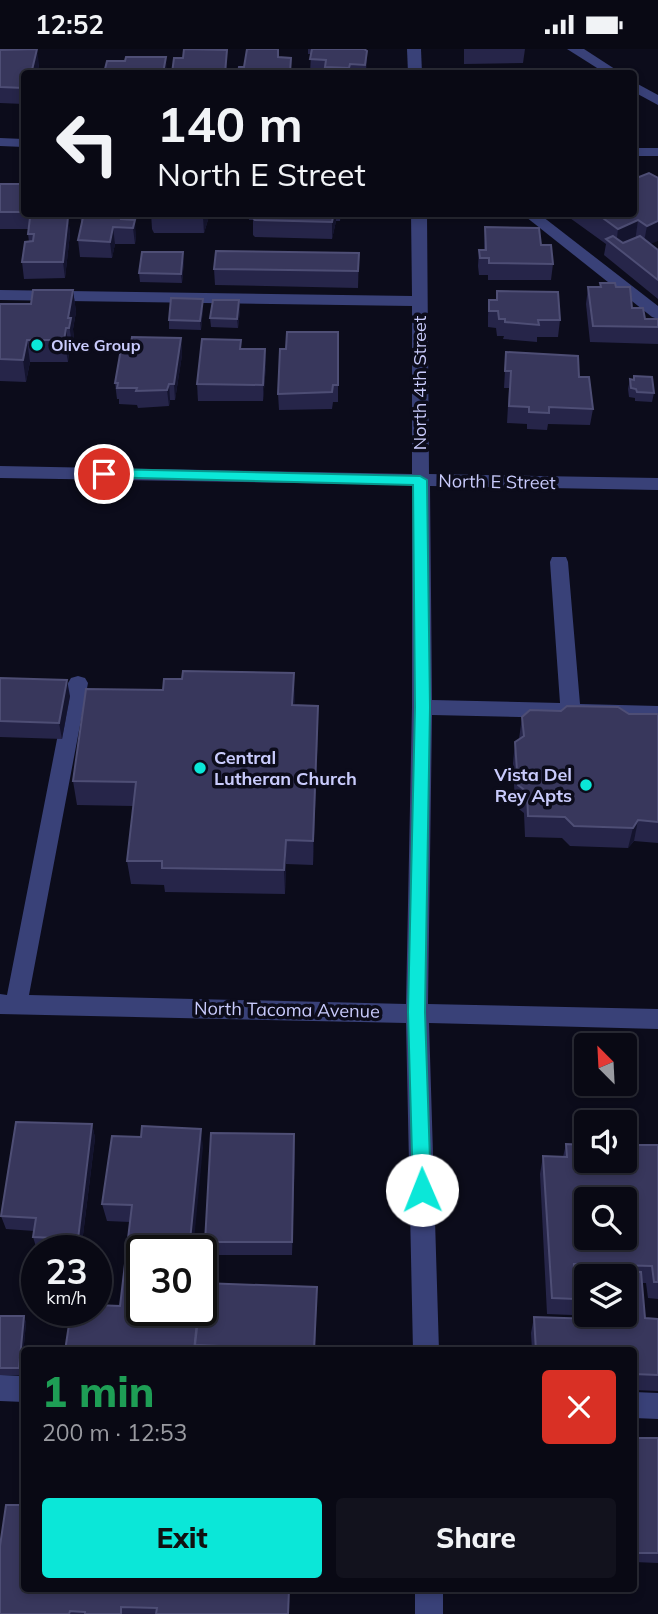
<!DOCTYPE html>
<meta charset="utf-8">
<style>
:root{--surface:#090914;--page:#12121d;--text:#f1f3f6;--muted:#999aa0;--line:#292a34;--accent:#0be7d8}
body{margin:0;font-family:Mulish,sans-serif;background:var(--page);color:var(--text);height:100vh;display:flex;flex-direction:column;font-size:26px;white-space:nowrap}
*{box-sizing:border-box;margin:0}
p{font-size:23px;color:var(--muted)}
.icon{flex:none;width:38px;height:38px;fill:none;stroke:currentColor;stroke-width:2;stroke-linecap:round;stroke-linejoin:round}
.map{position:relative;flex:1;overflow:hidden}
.side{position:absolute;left:21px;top:1298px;width:616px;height:245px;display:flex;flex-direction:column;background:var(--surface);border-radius:7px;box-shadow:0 4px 10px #0003,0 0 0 2px var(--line)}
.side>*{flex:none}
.hud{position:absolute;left:21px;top:21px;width:616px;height:147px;border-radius:7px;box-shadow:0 4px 10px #0003,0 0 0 2px var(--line);background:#090914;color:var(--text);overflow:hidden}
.needle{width:46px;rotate:336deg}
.buttons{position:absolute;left:574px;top:984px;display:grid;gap:14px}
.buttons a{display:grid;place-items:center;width:63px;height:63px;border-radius:7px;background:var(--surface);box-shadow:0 4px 10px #0003,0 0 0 2px var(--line);font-size:35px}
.speed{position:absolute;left:21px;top:1186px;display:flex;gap:14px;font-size:35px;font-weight:700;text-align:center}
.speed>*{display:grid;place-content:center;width:91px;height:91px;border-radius:50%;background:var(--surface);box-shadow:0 4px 10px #0003,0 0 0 2px var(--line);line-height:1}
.speed small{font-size:18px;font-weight:400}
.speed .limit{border:4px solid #111;border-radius:10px;background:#fff;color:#111}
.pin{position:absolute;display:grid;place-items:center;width:60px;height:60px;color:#fff;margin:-30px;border:4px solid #fff;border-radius:50%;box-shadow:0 2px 7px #0007}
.me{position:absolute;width:77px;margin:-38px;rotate:359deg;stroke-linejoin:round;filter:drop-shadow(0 0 5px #0008)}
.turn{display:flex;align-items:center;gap:24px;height:147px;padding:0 21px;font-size:32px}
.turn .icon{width:91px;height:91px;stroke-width:2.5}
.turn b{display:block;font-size:49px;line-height:60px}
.round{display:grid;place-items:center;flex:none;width:74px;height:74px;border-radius:7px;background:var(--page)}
.head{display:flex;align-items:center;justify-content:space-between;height:119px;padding:0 21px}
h1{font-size:42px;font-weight:800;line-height:52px;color:#1e9e55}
.button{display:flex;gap:14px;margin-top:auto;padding:14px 21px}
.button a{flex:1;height:80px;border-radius:7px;background:var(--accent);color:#111;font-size:28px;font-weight:800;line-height:80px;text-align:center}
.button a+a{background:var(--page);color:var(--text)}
.status{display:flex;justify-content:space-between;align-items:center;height:49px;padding:0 35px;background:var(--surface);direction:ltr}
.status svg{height:19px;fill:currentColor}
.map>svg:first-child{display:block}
</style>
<div class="status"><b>12:52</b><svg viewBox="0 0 49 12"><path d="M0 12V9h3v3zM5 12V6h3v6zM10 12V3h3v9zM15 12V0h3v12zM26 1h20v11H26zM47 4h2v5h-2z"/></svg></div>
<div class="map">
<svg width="658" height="1565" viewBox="0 0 658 1565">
<rect width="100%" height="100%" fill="#0c0c1b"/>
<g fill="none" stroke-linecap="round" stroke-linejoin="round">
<g fill="#394178" fill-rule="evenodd">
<polygon points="407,0 421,0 422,24 408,24"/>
<polygon points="567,0 584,0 621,24 605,24"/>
<polygon points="634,33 658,46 658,56 634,43"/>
<polygon points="0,89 24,90 24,98 0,97"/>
<rect x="634" y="99" width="24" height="8"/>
<polygon points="411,164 427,164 429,425 658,429 658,441 430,437 432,651 560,654 550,513 552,508 566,508 568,513 580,655 658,657 658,671 432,666 428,955 658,960 658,980 429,974 439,1302 413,1302 406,974 0,965 0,945 7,946 68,634 71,629 78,627 85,629 88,634 29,946 406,955 412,658 412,436 0,429 0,417 412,425 412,257 0,251 0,241 412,247"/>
<polygon points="521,164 538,164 658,257 658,270 652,268"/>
<polygon points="0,1326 24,1327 24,1353 0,1352"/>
<polygon points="634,1343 658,1344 658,1370 634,1369"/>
<rect x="415" y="1540" width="28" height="25"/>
</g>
</g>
<g fill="#262549">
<polygon points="308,0 364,0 367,2 366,24 310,24 311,5 308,5"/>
<polygon points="464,0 525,0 523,14 464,15"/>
<polygon points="0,1 39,15 38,21 45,21 45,24 24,24 24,55 0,54"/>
<polygon points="649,124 651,195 658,201 658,250 604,206 606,195 563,164 634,164"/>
<polygon points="0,135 24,135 24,164 63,164 62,168 68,168 70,185 65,229 24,230 22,213 29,193 28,185 29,180 0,180"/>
<polygon points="79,164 134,164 133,171 136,187 135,195 115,195 112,209 80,208 78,191 82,176"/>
<polygon points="151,164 210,164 204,184 154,184 152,180"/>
<polygon points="249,164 341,164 340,172 336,172 332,190 255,188 253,186 253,171 249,171"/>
<polygon points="485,178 553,215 551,231 488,231 488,226 479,226 478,217 479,201 484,201"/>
<polygon points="359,204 358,239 215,236 214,220"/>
<polygon points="184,212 182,234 140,233 139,224"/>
<polygon points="600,234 616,238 632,259 645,270 658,270 658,295 590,293 586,255 588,238 600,238"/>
<polygon points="73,241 76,263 73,280 74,291 73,301 69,301 68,313 30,313 26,333 0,332 0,255 31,255"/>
<polygon points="497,242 560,271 558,288 537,288 537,293 503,290 504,287 497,287 496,279 488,278 488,267 489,251 496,251"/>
<polygon points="203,250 203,259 201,281 169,280 169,271"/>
<polygon points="239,251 240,260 238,279 211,278 210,269"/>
<polygon points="338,283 338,353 333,353 332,360 279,361 278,345 286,300"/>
<polygon points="181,289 182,306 175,351 170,351 169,357 138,359 137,356 119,355 119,350 117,350 115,334 131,294"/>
<polygon points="241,300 265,300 266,317 263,352 198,352 197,335"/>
<polygon points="506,303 579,328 593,360 590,376 548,375 547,381 527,380 527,375 507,374 509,339 504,339"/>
<polygon points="634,327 654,344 652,353 635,352 635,349 629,348 628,340 630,330 633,331"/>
<polygon points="0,629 70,647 62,690 0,688"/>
<polygon points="295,649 294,656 318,657 318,681 313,816 286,815 285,845 165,843 164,836 131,835 127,812 133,757 77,756 73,732"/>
<polygon points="629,665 658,665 658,794 634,792 628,799 570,797 562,789 525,788 524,764 515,757 513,714 515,693 519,690 522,668"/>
<polygon points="92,1075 95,1089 81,1202 37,1201 33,1188 34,1182 6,1180 1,1167"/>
<polygon points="566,1095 586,1111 628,1107 632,1096 658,1096 658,1250 648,1249 646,1234 642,1234 645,1269 658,1270 658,1342 634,1341 634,1302 532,1302 531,1284 534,1268 619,1271 619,1265 625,1265 625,1227 586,1227 586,1233 575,1232 576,1250 572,1266 547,1265 540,1125 543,1107 563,1108"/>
<polygon points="203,1098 142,1262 198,1262 317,1238 315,1302 65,1302 120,1257 130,1173 107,1172 102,1155"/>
<polygon points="295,1099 292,1206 207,1206 205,1193"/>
<polygon points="0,1267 24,1267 26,1274 21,1326 0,1326"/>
<polygon points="634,1389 658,1389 658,1514 634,1513"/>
<polygon points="0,1497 289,1565 0,1565"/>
</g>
<g fill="#14142e">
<polygon points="37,0 39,15 37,24 32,21"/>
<polygon points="227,1 227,24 225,24"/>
<polygon points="166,8 167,24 163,24"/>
<polygon points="204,164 210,164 204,184 203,168"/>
<polygon points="334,164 336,164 336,172 332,190 332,173"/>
<polygon points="68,168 70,185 65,229 63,213"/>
<polygon points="135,171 136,187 135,195 133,179"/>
<polygon points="638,171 635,193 616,197 618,180"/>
<polygon points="658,172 658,192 643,198 647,177"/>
<polygon points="113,178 115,195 112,209 110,193"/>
<polygon points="183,203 184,212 182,234 181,225"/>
<polygon points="73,241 76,263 73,280 74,291 73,301 68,269"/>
<polygon points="203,250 203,259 201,281 200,272"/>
<polygon points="239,251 240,260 238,279 237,270"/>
<polygon points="66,279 69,301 68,313 64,291"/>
<polygon points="181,289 182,306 175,351 174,335"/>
<polygon points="27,291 30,313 26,333 23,311"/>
<polygon points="265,300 266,317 263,352 263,336"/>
<polygon points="169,335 170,351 169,357 167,341"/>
<polygon points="294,624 295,649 293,681 292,656"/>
<polygon points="67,631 70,647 62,690 59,674"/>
<polygon points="318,657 318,681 313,816 313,792"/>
<polygon points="638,771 634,792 628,799 633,779"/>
<polygon points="286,791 286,815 285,845 284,821"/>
<polygon points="92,1075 95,1089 81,1202 78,1190"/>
<polygon points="201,1080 203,1098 193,1202 189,1202"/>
<polygon points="294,1085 295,1099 292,1206 292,1193"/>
<polygon points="24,1267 26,1274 21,1326 19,1319"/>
<polygon points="289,1540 290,1540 289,1565 288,1565"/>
</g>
<g fill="#38375c" stroke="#4e4e75" stroke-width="2" fill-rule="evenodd">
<polygon points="37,0 32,21 45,21 44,24 24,24 24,39 0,38 0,1"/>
<polygon points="184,0 227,1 225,24 172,24 174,9 183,9"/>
<polygon points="247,0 278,0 278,8 291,9 290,24 238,24 239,18 244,18"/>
<polygon points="312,0 364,0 367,2 365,16 350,15 349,19 325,18 326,11 310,10"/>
<polygon points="126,8 166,8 163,24 104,24 107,12 125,12"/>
<polygon points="525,22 541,22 541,24 481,24"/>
<polygon points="649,124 658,129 658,172 647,177 638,171 618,180 596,164 634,164 634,130"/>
<rect x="0" y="135" width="24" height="28"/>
<polygon points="84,164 122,164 121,170 135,171 133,179 113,178 110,193 78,191"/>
<polygon points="151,164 204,164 203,168 153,167"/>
<polygon points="253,164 334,164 332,173 255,171 253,169"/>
<polygon points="68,168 63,213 22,213 25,193 33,192 34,185 28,185 30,169"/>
<polygon points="485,178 539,179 541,196 551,196 553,215 489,214 489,209 480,209 479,201 486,201"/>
<polygon points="613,187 623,194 640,187 658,201 658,231 606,190"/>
<polygon points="216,202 359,204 358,222 214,220"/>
<polygon points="142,203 183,203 181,225 139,224"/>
<polygon points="600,234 615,234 616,238 630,238 632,259 643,259 645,270 658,270 658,278 593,277 588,238 601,238"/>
<polygon points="33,241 73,241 68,269 71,269 69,279 66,279 64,291 27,291 23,311 0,310 0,255 31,255"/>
<polygon points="497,242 558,243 560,271 538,271 539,276 505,273 505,270 499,270 498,262 489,262 489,251 497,251"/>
<polygon points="171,249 203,250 200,272 169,271"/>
<polygon points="213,251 239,251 237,270 210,269"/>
<polygon points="287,283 338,283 338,336 333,336 332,343 278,345 280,300 286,300"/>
<polygon points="132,288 181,289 174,335 169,335 167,341 136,342 137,339 117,339 118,334 115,334 122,294 131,294"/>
<polygon points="202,290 241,291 240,300 265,300 263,336 197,335"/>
<polygon points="506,303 578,307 579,328 589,328 593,360 549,358 549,364 529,363 529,358 509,357 511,322 505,322"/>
<polygon points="634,327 652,328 654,344 637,343 636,340 631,339 630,330 634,331"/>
<polygon points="183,622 294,624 292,656 318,657 313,792 286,791 284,821 162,819 162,812 127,812 136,733 73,732 86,640 163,641 164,630 182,630"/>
<polygon points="0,629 67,631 59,674 0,672"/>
<polygon points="567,657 618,658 629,665 658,665 658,773 638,771 633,779 574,777 565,768 528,767 527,743 518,736 515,693 524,687 522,668 530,661 561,662"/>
<polygon points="16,1073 92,1075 78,1190 33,1188 36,1169 1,1167"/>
<polygon points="142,1077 201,1080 189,1202 142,1202 142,1262 198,1262 194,1302 65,1302 71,1262 96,1262 96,1256 120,1257 132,1156 102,1155 112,1087 141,1088"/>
<polygon points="211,1084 294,1085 292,1193 205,1193"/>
<path d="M566 1095 586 1096V1111H625V1107L633 1108 632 1096H658V1233H654L652 1217 574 1215 576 1250 552 1249 543 1107 567 1108ZM586 1150H625V1188H586Z"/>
<polygon points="622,1222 641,1223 645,1269 658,1270 658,1326 634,1325 634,1302 536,1302 534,1268 626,1271 625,1227 623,1227"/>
<polygon points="202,1234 317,1238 314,1301 195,1296 199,1262 201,1262"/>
<polygon points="0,1267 24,1267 19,1319 0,1319"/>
<rect x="634" y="1389" width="24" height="115"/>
<polygon points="6,1456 24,1456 24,1540 289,1540 288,1565 156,1565 157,1559 121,1558 121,1565 85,1565 85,1563 70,1562 69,1565 0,1565 0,1497"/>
</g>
<polygon fill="#0be7d8" stroke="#07968c" stroke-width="2" points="104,420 420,427 427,431 430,658 425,963 431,1141 428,1147 422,1149 415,1147 413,1141 408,963 415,658 413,436 100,428 100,422"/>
<g fill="#0be7d8" stroke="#0c0c1b" stroke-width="2.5">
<circle cx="37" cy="296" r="7"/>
<circle cx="200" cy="719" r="7"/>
<circle cx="586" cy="736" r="7"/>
</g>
<g text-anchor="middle" stroke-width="7" stroke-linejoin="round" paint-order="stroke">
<g font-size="16" font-weight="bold" fill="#c9cbfc" stroke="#0c0c1b" text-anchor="start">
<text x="51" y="302">Olive Group</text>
</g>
<g font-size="18" fill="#c9cbfc" stroke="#0c0c1b">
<text transform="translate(420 334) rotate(-90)" y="6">North 4th Street</text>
<text transform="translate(497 433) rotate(1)" y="6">North E Street</text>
<text transform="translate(287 961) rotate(1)" y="6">North Tacoma Avenue</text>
</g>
<g font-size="18" font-weight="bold" fill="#c9cbfc" stroke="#0c0c1b" text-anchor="start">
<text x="214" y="715">Central<tspan x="214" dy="21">Lutheran Church</tspan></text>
<text x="572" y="732" text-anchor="end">Vista Del<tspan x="572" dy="21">Rey Apts</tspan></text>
</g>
</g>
</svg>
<div class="buttons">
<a><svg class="needle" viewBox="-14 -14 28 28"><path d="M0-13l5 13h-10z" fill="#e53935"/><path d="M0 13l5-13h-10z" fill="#999aa0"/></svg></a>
<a><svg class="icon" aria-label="sound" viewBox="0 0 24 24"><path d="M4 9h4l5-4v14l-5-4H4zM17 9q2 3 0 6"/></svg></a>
<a><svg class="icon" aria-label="search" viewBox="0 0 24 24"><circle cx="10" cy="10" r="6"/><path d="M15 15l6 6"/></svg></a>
<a><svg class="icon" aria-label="layers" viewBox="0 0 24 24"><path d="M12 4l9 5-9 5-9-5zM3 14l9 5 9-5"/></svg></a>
</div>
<div class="speed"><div>23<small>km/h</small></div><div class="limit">30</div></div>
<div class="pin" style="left:104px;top:425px;background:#d93025"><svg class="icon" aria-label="arrive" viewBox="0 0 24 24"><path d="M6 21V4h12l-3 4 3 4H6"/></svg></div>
<svg class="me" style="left:422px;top:1141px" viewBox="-20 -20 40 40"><circle r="19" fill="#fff"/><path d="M0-13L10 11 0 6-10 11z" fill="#0be7d8"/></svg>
<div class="hud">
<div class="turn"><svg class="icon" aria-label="left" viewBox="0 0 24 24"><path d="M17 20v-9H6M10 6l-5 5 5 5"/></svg><div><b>140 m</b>North E Street</div></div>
</div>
<section class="side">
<div class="head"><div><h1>1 min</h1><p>200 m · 12:53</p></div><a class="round" style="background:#d93025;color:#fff"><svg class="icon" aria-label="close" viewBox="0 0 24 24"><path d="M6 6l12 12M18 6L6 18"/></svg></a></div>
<div class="button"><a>Exit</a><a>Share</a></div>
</section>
</div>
